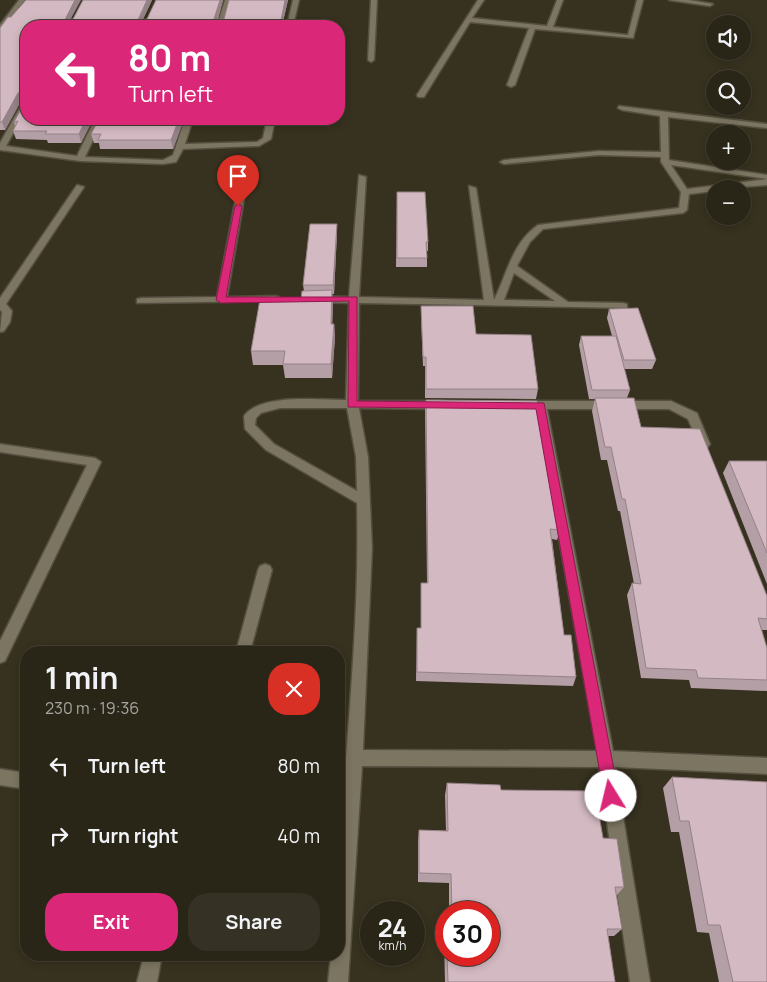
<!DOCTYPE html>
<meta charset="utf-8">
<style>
:root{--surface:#292517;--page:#353124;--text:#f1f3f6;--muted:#a5a5a1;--line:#454236;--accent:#db2777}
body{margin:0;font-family:Manrope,sans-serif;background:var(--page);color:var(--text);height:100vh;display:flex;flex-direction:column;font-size:19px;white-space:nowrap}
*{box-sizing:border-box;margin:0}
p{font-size:16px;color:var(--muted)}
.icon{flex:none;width:28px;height:28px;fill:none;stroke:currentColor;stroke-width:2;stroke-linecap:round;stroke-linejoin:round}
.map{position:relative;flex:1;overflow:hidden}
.panel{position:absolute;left:20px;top:646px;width:325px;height:315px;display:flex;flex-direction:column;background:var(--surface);border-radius:20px;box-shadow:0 2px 8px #0003,0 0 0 1px var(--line)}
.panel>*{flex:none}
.guide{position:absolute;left:20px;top:20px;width:325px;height:105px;border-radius:20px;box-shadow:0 2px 8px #0003,0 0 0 1px var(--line);background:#db2777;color:#fff;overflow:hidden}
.controls{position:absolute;left:706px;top:15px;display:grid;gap:10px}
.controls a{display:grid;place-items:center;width:45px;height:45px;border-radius:50%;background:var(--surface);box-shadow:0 2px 8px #0003,0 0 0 1px var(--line);font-size:25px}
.speed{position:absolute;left:360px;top:901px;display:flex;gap:10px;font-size:25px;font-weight:700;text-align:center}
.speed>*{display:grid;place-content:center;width:65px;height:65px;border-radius:50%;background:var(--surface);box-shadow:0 2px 8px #0003,0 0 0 1px var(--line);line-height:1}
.speed small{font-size:12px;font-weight:400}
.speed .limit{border:8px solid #d22;background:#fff;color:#111}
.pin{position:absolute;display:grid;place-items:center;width:42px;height:42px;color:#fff;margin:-51px -21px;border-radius:50% 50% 50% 0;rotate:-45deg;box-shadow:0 0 5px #0007}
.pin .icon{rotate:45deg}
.me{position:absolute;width:55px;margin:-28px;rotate:351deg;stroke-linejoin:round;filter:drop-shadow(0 0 4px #0008)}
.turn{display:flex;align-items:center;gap:18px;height:105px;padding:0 25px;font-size:22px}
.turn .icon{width:65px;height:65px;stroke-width:2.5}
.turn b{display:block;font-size:35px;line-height:42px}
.round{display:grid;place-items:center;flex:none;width:52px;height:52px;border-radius:20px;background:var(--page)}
.head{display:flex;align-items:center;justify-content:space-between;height:85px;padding:0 25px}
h1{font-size:30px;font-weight:700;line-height:38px}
.cta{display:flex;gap:10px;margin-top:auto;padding:10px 25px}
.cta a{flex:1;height:58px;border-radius:20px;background:var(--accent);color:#fff;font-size:20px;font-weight:700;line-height:58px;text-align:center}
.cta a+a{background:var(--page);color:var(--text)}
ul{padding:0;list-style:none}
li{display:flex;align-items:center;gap:15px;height:70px;padding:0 25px}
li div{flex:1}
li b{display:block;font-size:19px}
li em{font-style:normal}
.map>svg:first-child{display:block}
</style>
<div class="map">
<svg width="767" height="982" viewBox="0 0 767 982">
<rect width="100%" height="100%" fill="#37311f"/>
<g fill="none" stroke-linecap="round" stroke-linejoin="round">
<g stroke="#544f3f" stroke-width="3">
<g id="minor">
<polygon points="19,0 25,0 0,31 0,25"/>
<polygon points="225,0 231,0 223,26 217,26"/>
<polygon points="293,0 299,0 293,26 287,26"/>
<polygon points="371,0 377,0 374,60 371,62 368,60"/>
<polygon points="478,0 484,0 472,18 547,26 557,0 563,0 553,27 628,35 637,0 643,0 633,38 535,29 515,85 511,87 507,85 529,28 470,22 424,97 418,97 417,95"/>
<polygon points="669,0 689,0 713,4 710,6"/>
<polygon points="23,102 26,102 26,110 6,146 77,156 95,119 103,119 85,157 163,160 173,155 185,119 193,119 185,144 257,142 263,138 267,119 275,119 271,139 259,146 183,149 176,162 163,164 80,161 0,150 0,143"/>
<path d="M619 106 767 124V128L668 117 669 160 767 175V185L715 189V191L689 194 687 210 683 213 543 229 530 242 517 266 568 302 623 303 627 304V308L359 303 358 401H443L449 405 443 409 359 408 368 457 372 548 363 750 597 751 536 409H520L514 405 520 401H671L697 413 710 444 708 447H700L688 419 669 409H547L613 751 767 758V774L615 767 650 982H630L599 767 362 766 348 982H328L331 955H339C339 922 337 889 339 856 346 739 360 621 357 503L266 450 245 429 244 416C260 393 321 400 346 400L349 303 315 302 310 299 315 296 349 297 359 175 366 177 359 297 484 300 469 186 476 188 494 300C507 274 512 243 538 225L679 208 681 192 661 162V157L599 155 504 164 500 162 504 160 599 151 661 152 660 116 622 110 618 108ZM671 165 767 179 687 189ZM514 273 555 301 504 300ZM280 408H347L356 457 357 491 274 444 255 425 256 418 261 413Z"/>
<polygon points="242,184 246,187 227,297 275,296 279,297 279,301 137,303 137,299 141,298 217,297 238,187"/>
<polygon points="77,185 84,187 6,304 12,311 10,322 4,331 0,332 2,312 0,310 0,298"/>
<polygon points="0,444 95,458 101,462 5,661 0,663 0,641 87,465 0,452"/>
<polygon points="265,564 270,566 272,570 250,652 236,652 258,570 260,566"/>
<polygon points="0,769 26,773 26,789 0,785"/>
<polygon points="144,955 162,955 157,982 137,982"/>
</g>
</g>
<use href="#minor" fill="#7b7561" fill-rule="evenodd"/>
</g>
<g fill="#b59fa6">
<polygon points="152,0 143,19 147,19 156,0 223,0 218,19 224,19 229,0 288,0 282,26 26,119 93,119 81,143 48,143 47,140 16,139 13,131 15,126 14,122 25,102 24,100 21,101 5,130 0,130 0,28 11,17 73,19"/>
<polygon points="184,119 173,149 100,149 99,143 94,143 91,134"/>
<polygon points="191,119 229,119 227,126 193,126"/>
<polygon points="397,192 428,242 428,251 427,251 427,267 396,267"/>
<polygon points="337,233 334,294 332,294 333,304 332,324 334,324 335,337 332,378 285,378 283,365 253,365 251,351 301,299 304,291 303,285"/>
<polygon points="421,306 476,334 538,389 536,399 425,398 425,366 423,366 421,315"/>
<polygon points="609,309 656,360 652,369 624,369 630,390 627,398 641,427 767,596 767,630 761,630 767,648 767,691 691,688 689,680 641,678 627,595 632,583 634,584 620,511 618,511 607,460 601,460 592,411 595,399 589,399 579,345 581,336 612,336 607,318"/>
<polygon points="426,400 560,530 557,540 552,539 564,635 576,677 573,686 416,681 417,628 421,628 421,583 427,583 425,410"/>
<polygon points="729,461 767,461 767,584 723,473"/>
<polygon points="672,777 767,982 719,982 709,933 697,932 679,832 671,832 663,788"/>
<polygon points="447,783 501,790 603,838 624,887 616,896 622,929 614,936 608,936 615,982 445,982 444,941 446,935 446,955 489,955 489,912 449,912 449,883 418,882 418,841 419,830 446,831 445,795"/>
</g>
<g fill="#948287">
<polygon points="75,0 81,0 67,26 65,20"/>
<polygon points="147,0 152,0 140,26 138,20"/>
<polygon points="220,0 223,0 216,26 214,19"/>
<polygon points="285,0 288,0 282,26 280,26"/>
<polygon points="23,92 26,100 21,101 5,130 2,122 18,93"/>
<polygon points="86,119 93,119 81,143 79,134"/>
<polygon points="179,119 184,119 173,149 171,140"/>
<polygon points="226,119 229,119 227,126"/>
<polygon points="337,224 337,233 334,294 333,285"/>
<polygon points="332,290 333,304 332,337 331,324"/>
<polygon points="334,324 335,337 332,378 331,364"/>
</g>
<g fill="#d3b9c1" stroke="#948287">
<polygon points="26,0 75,0 65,20 73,19 83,0 147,0 138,20 147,19 156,0 220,0 214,19 224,19 229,0 285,0 280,26 26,26 26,119 86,119 79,134 45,134 47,131 13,131 18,121 14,122 25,102 23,92 18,93 2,122 0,122 0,28 8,17 11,17"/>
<polygon points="99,119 179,119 171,140 98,140 101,134 91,134"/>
<polygon points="397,192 425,192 428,242 426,242 427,258 397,258"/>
<polygon points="310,224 337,224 333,285 303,285"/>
<polygon points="332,290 331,324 334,324 331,364 283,364 285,351 251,351 260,299 301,299 302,291"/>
<polygon points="421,306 473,306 476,334 531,335 538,389 426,389 426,357 423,357"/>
<polygon points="638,308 656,360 624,360 609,309"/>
<polygon points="581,336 616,336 630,390 592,390"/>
<polygon points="595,398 634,398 641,427 700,429 767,596 767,619 758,618 767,648 767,680 698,678 696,670 646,668 632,583 641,584 625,499 622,499 611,447 605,447"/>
<polygon points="426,400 537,401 560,530 550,529 564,635 571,635 576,677 417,672 417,628 421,628 421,583 428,583"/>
<polygon points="729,461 767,461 767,553"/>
<polygon points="672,777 767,782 767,982 733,982 720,925 708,925 689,821 680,821"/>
<polygon points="447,783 500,785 501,790 595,791 603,838 617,839 624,887 615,887 622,929 607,929 615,982 448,982 447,955 489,955 489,912 452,912 451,874 419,873 419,830 448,831"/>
</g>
<polygon fill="#db2777" stroke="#8e194d" points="238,204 242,206 226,297 357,297 357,401 544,403 619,796 617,802 611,804 606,802 604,796 536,409 348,407 349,301 221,303 216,300 235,206"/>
</svg>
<div class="controls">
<a><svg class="icon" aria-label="sound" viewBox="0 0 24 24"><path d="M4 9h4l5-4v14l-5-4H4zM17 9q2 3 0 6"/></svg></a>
<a><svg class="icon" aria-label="search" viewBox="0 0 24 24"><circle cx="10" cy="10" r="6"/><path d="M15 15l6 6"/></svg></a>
<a>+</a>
<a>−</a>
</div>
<div class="speed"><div>24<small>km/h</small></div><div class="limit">30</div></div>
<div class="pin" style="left:238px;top:206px;background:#d93025"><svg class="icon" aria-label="arrive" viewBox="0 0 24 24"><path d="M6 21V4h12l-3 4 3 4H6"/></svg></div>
<svg class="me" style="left:611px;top:796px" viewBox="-20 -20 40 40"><circle r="19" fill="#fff"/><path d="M0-13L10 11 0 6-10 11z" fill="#db2777"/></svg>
<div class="guide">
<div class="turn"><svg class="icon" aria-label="left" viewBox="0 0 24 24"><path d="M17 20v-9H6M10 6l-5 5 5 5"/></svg><div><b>80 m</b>Turn left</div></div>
</div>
<section class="panel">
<div class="head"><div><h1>1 min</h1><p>230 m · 19:36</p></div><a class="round" style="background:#d93025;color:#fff"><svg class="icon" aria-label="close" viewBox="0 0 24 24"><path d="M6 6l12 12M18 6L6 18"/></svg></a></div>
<ul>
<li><svg class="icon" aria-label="left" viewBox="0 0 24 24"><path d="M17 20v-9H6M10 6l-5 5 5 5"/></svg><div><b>Turn left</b></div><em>80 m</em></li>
<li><svg class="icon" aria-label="right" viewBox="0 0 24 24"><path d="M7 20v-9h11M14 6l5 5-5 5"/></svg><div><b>Turn right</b></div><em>40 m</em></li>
</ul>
<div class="cta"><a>Exit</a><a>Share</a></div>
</section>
</div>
